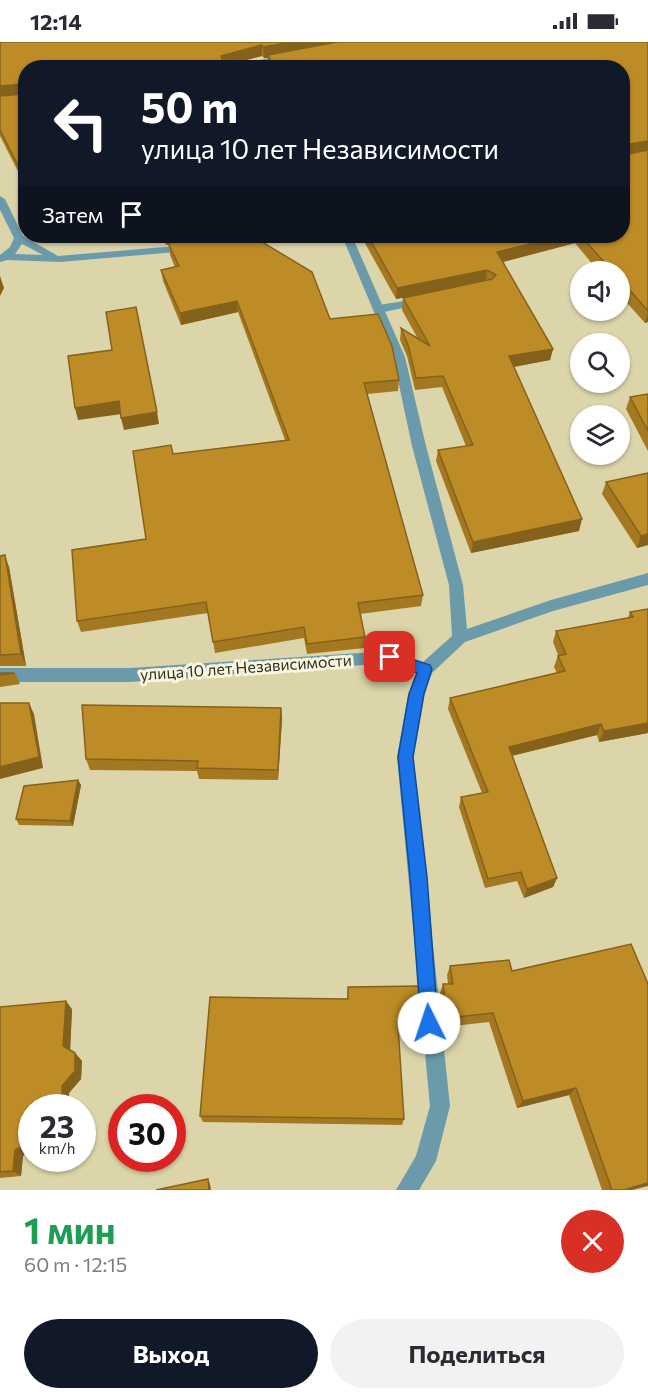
<!DOCTYPE html>
<html lang="ru">
<meta charset="utf-8">
<style>
:root{--surface:#fff;--page:#f2f2f3;--text:#2b2b33;--muted:#7c7c81;--accent:#111827}
body{margin:0;font-family:Commissioner,sans-serif;background:var(--page);color:var(--text);height:100vh;display:flex;flex-direction:column;font-size:22px;white-space:nowrap}
*{box-sizing:border-box;margin:0}
p{font-size:20px;color:var(--muted)}
.icon{flex:none;width:33px;height:33px;fill:none;stroke:currentColor;stroke-width:2;stroke-linecap:round;stroke-linejoin:round}
.map{position:relative;height:1148px;overflow:hidden}
.panel{display:flex;flex-direction:column;background:var(--surface);flex:1}
.panel>*{flex:none}
.top-card{position:absolute;left:18px;top:18px;width:612px;height:183px;border-radius:24px;box-shadow:0 2px 4px #0004;background:#111827;color:#fff;overflow:hidden}
.buttons{position:absolute;left:570px;top:219px;display:grid;gap:12px}
.buttons a{display:grid;place-items:center;width:60px;height:60px;border-radius:50%;background:var(--surface);box-shadow:0 2px 4px #0004;font-size:30px}
.speed{position:absolute;left:18px;top:1052px;display:flex;gap:12px;font-size:30px;font-weight:700;text-align:center}
.speed>*{display:grid;place-content:center;width:78px;height:78px;border-radius:50%;background:var(--surface);box-shadow:0 2px 4px #0004;line-height:1}
.speed small{font-size:15px;font-weight:400}
.speed .limit{border:9px solid #d22;background:#fff;color:#111}
.pin{position:absolute;display:grid;place-items:center;width:51px;height:51px;color:#fff;margin:-26px;border-radius:12px;box-shadow:0 3px 9px #0006}
.me{position:absolute;width:66px;margin:-33px;rotate:356deg;stroke-linejoin:round;filter:drop-shadow(0 0 4px #0008)}
.turn{display:flex;align-items:center;gap:21px;height:126px;padding:0 24px;font-size:27px}
.turn .icon{width:78px;height:78px;stroke-width:2.5}
.turn b{display:block;font-size:42px;line-height:51px}
.then{display:flex;align-items:center;height:57px;padding:0 24px;background:#0003;gap:12px;font-size:22px}
.round{display:grid;place-items:center;flex:none;width:63px;height:63px;border-radius:32px;background:var(--page)}
.head{display:flex;align-items:center;justify-content:space-between;height:102px;padding:0 24px}
h1{font-size:36px;font-weight:700;line-height:45px;color:#1e9e55}
.cta{display:flex;gap:12px;margin-top:auto;padding:12px 24px}
.cta a{flex:1;height:69px;border-radius:36px;background:var(--accent);color:#fff;font-size:24px;font-weight:700;line-height:69px;text-align:center}
.cta a+a{background:var(--page);color:var(--text)}
.status{display:flex;justify-content:space-between;align-items:center;height:42px;padding:0 30px;background:var(--surface);direction:ltr}
.status svg{height:16px;fill:currentColor}
.map>svg:first-child{display:block}
</style>
<div class="status"><b>12:14</b><svg viewBox="0 0 49 12"><path d="M0 12V9h3v3zM5 12V6h3v6zM10 12V3h3v9zM15 12V0h3v12zM26 1h20v11H26zM47 4h2v5h-2z"/></svg></div>
<div class="map">
<svg width="648" height="1148" viewBox="0 0 648 1148">
<rect width="100%" height="100%" fill="#dcd5a9"/>
<g fill="none" stroke-linecap="round" stroke-linejoin="round">
<polygon fill="#6b9bab" fill-rule="evenodd" points="423,256 427,257 427,261 379,271 373,267 379,263"/>
<g fill="#6b9bab" fill-rule="evenodd">
<polygon points="287,12 291,15 290,17 245,26 224,26"/>
<path d="M0 154 5 157 23 194 58 214 188 203 193 206 188 209 60 220 7 218 0 220V213L10 205 14 196 0 168ZM22 202 43 213 15 212Z"/>
<polygon points="267,194 296,194 291,197 239,203 234,200 239,197"/>
<polygon points="342,194 352,194 405,315 426,404 463,543 467,587 551,558 648,531 648,543 553,569 465,600 432,631 424,653 413,715 450,1064 436,1119 419,1148 396,1148 416,1114 430,1064 397,715 408,653 416,630 390,621 130,640 0,640 0,626 130,626 390,609 423,620 452,594 449,543 412,404 393,315"/>
</g>
</g>
<g fill="#a37821">
<polygon points="0,0 648,0 648,280 645,281 620,253 620,230 599,230 575,201 503,220 553,307 550,318 514,325 579,489 471,511 436,419 438,408 466,404 442,345 415,348 407,314 400,298 401,286 418,297 402,268 403,256 432,250 396,257 361,194 622,194 622,26 269,26 268,16 264,16 262,14 230,22 231,26 26,26 26,145 0,94"/>
<polygon points="161,194 252,194 330,277 399,338 398,349 367,352 423,553 421,564 360,572 365,595 365,606 307,612 304,596 215,611 208,571 81,590 77,579 146,497 173,412 285,398 238,270 181,283 163,239 161,228 175,225 170,213 169,203 166,203"/>
<polygon points="648,352 648,409 626,367 630,355"/>
<polygon points="606,440 648,503 637,506 602,452"/>
<polygon points="0,514 9,525 26,624 0,624"/>
<polygon points="648,567 648,691 599,700 597,693 512,714 557,836 553,845 524,856 517,839 485,846 459,765 461,755 482,751 448,667 450,656 557,631 554,625 558,613 553,600 556,589 628,576 630,570"/>
<polygon points="0,631 15,631 20,642 0,645"/>
<polygon points="281,666 282,677 278,738 199,737 197,729 90,728 86,717"/>
<polygon points="78,738 81,743 73,784 19,783 16,777"/>
<polygon points="450,924 512,929 632,1148 602,1148 569,1053 517,1066 489,980 444,985 440,951 443,942 448,942 447,933"/>
<polygon points="348,945 422,980 420,987 398,989 404,1077 402,1083 203,1080 200,1074 347,957"/>
<polygon points="0,965 72,967 70,1008 75,1011 82,1019 81,1037 69,1051 69,1065 32,1065 23,1114 21,1134 0,1136"/>
</g>
<g fill="#85621b">
<polygon points="292,0 351,0 268,13 268,16 264,16 263,5"/>
<polygon points="262,3 262,14 230,22 231,26 222,25 221,14"/>
<polygon points="23,42 26,53 0,56 0,44"/>
<polygon points="648,99 648,110 622,115 624,103"/>
<polygon points="563,194 577,194 575,201 495,222 497,210"/>
<polygon points="487,228 486,240 396,257 397,246"/>
<polygon points="0,234 4,246 0,254"/>
<polygon points="237,259 238,270 181,283 180,271"/>
<polygon points="648,270 648,280 645,281"/>
<polygon points="553,307 550,318 507,326 509,314"/>
<polygon points="119,359 122,372 78,378 75,366"/>
<polygon points="157,370 159,382 124,388 121,376"/>
<polygon points="582,477 579,489 471,511 473,500"/>
<polygon points="648,492 648,503 637,506 641,494"/>
<polygon points="5,513 9,525 26,624 21,612"/>
<polygon points="29,661 34,672 43,726 0,737 0,725"/>
<polygon points="281,666 282,677 278,738 278,728"/>
<polygon points="648,681 648,691 599,700 604,689"/>
<polygon points="601,682 597,693 506,715 509,705"/>
<polygon points="78,738 81,743 73,784 70,779"/>
<polygon points="557,836 553,845 524,856 527,847"/>
<polygon points="66,959 72,967 70,1012 63,1004"/>
<polygon points="75,1011 82,1019 81,1037 69,1051 69,1065 62,1065 62,1044"/>
<polygon points="576,1046 569,1053 517,1066 523,1059"/>
<polygon points="32,1099 32,1109 23,1114 21,1134 13,1129 15,1108"/>
<polygon points="208,1137 210,1142 211,1148 209,1148"/>
<polygon points="648,1141 648,1144 632,1148 623,1148"/>
</g>
<g fill="#be8c26" stroke="#85621b" stroke-width="1.5">
<polygon points="0,0 292,0 263,5 262,3 221,14 222,17 230,17 228,18 231,26 26,26 26,44 23,42 0,44"/>
<polygon points="337,0 648,0 648,99 624,103 623,113 648,108 648,269 620,237 620,230 613,230 581,194 622,194 622,26 274,26 268,13"/>
<polygon points="26,44 26,139 0,88 0,54 24,52"/>
<polygon points="238,194 252,194 312,230 330,277 378,272 392,304 399,338 364,341 423,553 358,561 365,595 307,602 304,585 213,600 206,560 77,579 72,508 146,497 133,409 171,403 173,412 289,398 237,259 180,271 161,228 179,224 168,201"/>
<polygon points="368,194 563,194 497,210 553,307 509,314 582,477 473,500 438,408 473,403 443,334 416,336 408,303 401,286 430,304 403,256 492,237 496,233 487,228 397,246"/>
<polygon points="136,265 157,370 121,376 119,359 75,366 68,314 112,308 106,270"/>
<polygon points="648,352 648,389 630,355"/>
<polygon points="648,431 648,492 641,494 606,440"/>
<polygon points="5,513 21,612 0,613 0,514"/>
<polygon points="648,567 648,681 604,689 601,682 509,705 557,836 527,847 521,830 488,837 461,755 488,750 450,656 565,629 558,614 566,612 556,589 633,575 630,570"/>
<polygon points="0,631 15,631 0,633"/>
<polygon points="0,661 29,661 39,715 0,725"/>
<polygon points="82,663 281,666 278,728 197,726 198,719 86,717"/>
<polygon points="78,738 70,779 16,777 24,744"/>
<polygon points="631,902 648,942 648,1141 623,1148 612,1148 576,1046 523,1059 493,971 447,976 443,942 453,942 450,924 509,918 512,929"/>
<polygon points="419,944 422,980 398,983 404,1077 200,1074 210,955 348,957 348,945"/>
<polygon points="66,959 63,1004 75,1011 75,1029 62,1044 62,1065 32,1065 32,1099 15,1108 13,1129 0,1130 0,965"/>
<polygon points="208,1137 209,1148 156,1148"/>
</g>
<polygon fill="#1a73e8" stroke="#114b97" stroke-width="1.5" points="390,610 430,623 432,627 424,652 413,715 427,835 438,981 436,988 429,990 423,988 421,981 410,835 398,715 409,652 417,631 385,620 385,611"/>
<g text-anchor="middle" stroke-width="6" stroke-linejoin="round" paint-order="stroke">
<g font-size="16" fill="#322f1d" stroke="#f9f6df">
<text transform="translate(246 625) rotate(-4)" y="6">улица 10 лет Независимости</text>
</g>
</g>
</svg>
<div class="buttons">
<a><svg class="icon" aria-label="sound" viewBox="0 0 24 24"><path d="M4 9h4l5-4v14l-5-4H4zM17 9q2 3 0 6"/></svg></a>
<a><svg class="icon" aria-label="search" viewBox="0 0 24 24"><circle cx="10" cy="10" r="6"/><path d="M15 15l6 6"/></svg></a>
<a><svg class="icon" aria-label="layers" viewBox="0 0 24 24"><path d="M12 4l9 5-9 5-9-5zM3 14l9 5 9-5"/></svg></a>
</div>
<div class="speed"><div>23<small>km/h</small></div><div class="limit">30</div></div>
<div class="pin" style="left:390px;top:615px;background:#d93025"><svg class="icon" aria-label="arrive" viewBox="0 0 24 24"><path d="M6 21V4h12l-3 4 3 4H6"/></svg></div>
<svg class="me" style="left:429px;top:981px" viewBox="-20 -20 40 40"><circle r="19" fill="#fff"/><path d="M0-13L10 11 0 6-10 11z" fill="#1a73e8"/></svg>
<div class="top-card">
<div class="turn"><svg class="icon" aria-label="left" viewBox="0 0 24 24"><path d="M17 20v-9H6M10 6l-5 5 5 5"/></svg><div><b>50 m</b>улица 10 лет Независимости</div></div>
<div class="then">Затем<svg class="icon" aria-label="arrive" viewBox="0 0 24 24"><path d="M6 21V4h12l-3 4 3 4H6"/></svg></div>
</div>
</div>
<section class="panel">
<div class="head"><div><h1>1 мин</h1><p>60 m · 12:15</p></div><a class="round" style="background:#d93025;color:#fff"><svg class="icon" aria-label="close" viewBox="0 0 24 24"><path d="M6 6l12 12M18 6L6 18"/></svg></a></div>
<div class="cta"><a>Выход</a><a>Поделиться</a></div>
</section>
